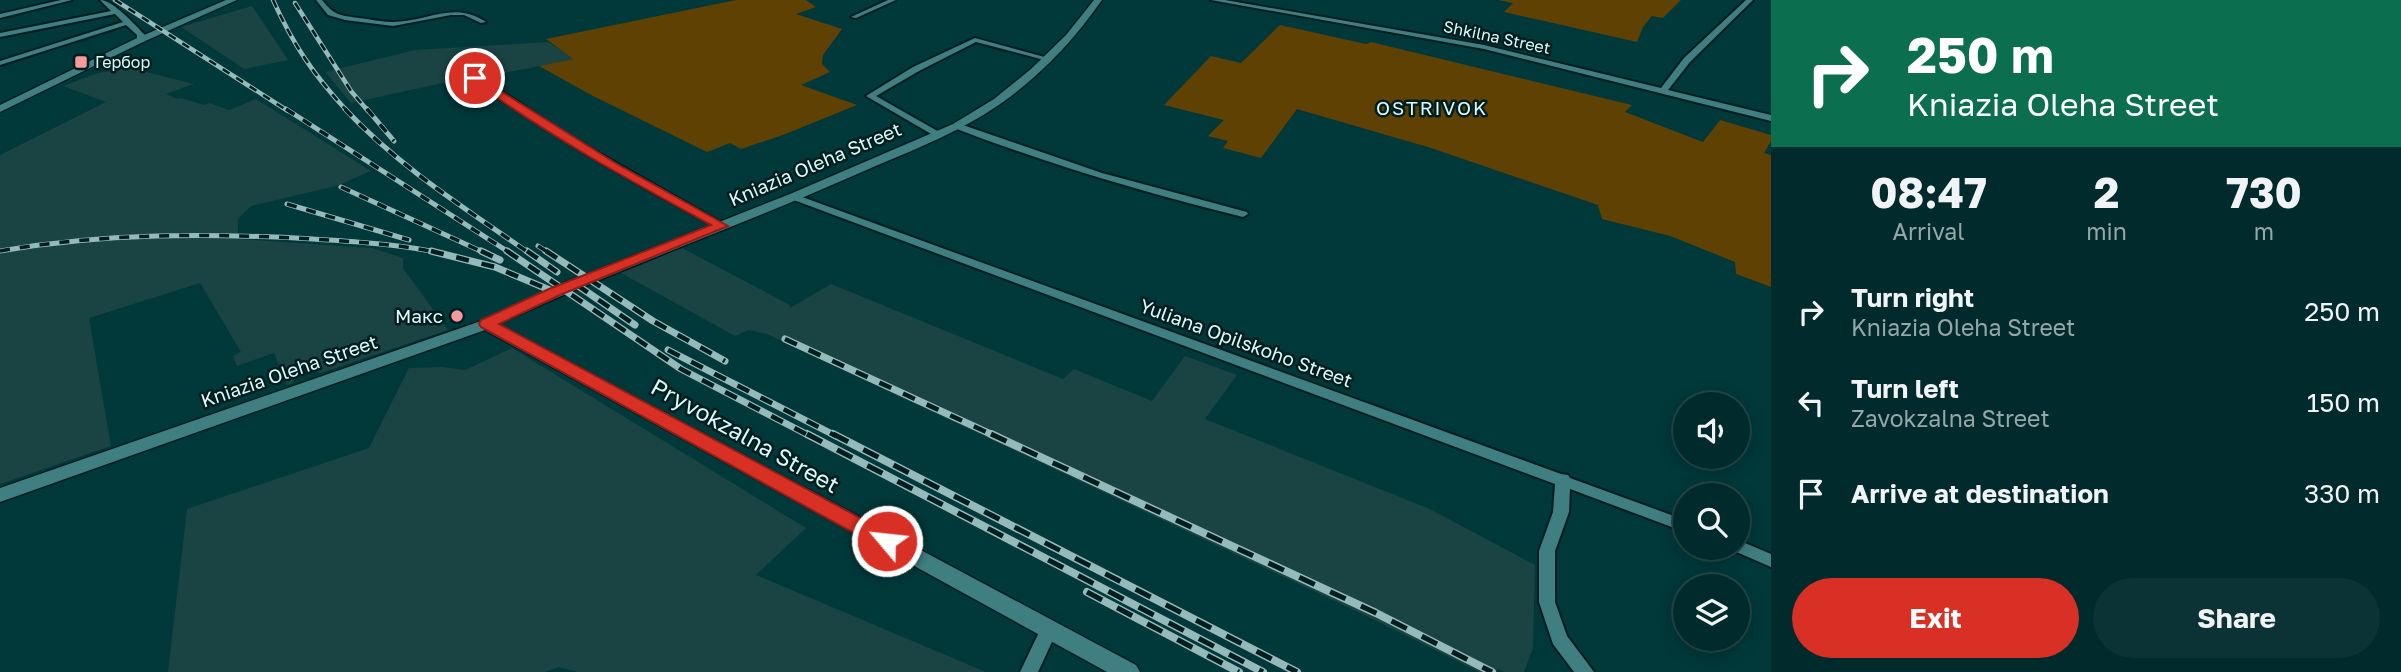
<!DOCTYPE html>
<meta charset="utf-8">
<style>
:root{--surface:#012a2c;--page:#0b3234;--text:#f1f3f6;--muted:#96a7a9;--line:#234648;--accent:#d93025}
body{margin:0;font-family:"Golos Text",sans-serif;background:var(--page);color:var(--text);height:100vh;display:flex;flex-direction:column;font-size:26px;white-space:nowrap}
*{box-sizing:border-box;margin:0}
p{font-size:23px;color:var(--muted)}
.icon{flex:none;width:38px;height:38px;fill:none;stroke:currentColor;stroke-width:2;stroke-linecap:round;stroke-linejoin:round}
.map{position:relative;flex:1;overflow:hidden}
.side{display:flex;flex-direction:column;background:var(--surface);width:630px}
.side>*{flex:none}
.top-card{background:#0b6e4f;color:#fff;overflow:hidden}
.buttons{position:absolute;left:1673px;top:392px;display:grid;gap:14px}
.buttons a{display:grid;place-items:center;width:77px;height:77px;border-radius:50%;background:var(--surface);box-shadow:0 4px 18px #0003,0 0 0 2px var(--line);font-size:35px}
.pin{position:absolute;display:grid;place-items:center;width:60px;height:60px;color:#fff;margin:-30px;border:4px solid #fff;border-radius:50%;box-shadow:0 2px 7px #0007}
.me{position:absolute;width:77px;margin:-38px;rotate:298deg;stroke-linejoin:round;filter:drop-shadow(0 0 5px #0008)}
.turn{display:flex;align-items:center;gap:24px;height:147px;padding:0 21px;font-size:32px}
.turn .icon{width:91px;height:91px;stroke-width:2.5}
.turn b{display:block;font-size:49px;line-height:60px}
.eta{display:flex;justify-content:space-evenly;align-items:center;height:119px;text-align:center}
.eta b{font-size:42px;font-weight:700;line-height:49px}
.cta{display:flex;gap:14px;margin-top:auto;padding:14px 21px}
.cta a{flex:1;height:80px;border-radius:42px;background:var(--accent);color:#fff;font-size:28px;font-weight:700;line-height:80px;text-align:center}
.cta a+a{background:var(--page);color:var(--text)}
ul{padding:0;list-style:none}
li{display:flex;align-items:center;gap:21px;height:91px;padding:0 21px}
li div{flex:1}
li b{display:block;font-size:26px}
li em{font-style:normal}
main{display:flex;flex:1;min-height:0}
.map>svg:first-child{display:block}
</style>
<main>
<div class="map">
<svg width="1771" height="672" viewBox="0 0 1771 672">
<rect width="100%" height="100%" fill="#01383a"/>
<g fill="#1a4344">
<polygon points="252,6 288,60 244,69 181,27"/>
<polygon points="548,42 574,59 489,76 475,76 351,103 325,72 415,50"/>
<polygon points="130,68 194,84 166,94 177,99 181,98 204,105 209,103 229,110 256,99 371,171 336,186 251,206 238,219 238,239 372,248 403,258 403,268 448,330 321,373 313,370 297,375 293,383 287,385 274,353 237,366 233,356 241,352 200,283 89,318 111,446 0,484 0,155 106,102 63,86 98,73"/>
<polygon points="682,248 790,305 790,308 831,284 1063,379 1074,369 1152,401 1185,356 1237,375 1205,419 1430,509 1535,565 1533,648 1524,672 1505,672 1498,669 1495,672 1479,672 1373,619 767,334 749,330 735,336 621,273"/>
<polygon points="512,348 806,528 756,575 986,672 577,672 559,667 545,672 168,672 187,509 369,448 409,368 443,367 465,370"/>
</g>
<g fill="#5e4103">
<polygon points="736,0 806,0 816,7 796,14 842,29 823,55 822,64 830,72 801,85 857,105 783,135 741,149 730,143 707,152 593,96 539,66 573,59 546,39"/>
<polygon points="1498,0 1681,0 1663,18 1652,16 1643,27 1637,42 1504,12 1513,3"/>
<polygon points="1280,25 1366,44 1371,42 1632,105 1625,112 1703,142 1720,120 1771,135 1771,141 1764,153 1771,155 1771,287 1736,274 1735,262 1670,236 1602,219 1598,205 1431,148 1297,109 1261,158 1223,148 1228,141 1208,136 1224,120 1164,105 1211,56 1241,63"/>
</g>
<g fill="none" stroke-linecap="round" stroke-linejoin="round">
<g stroke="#001d1f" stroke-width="4">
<g id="street">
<polygon points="61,0 72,0 0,18 0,14"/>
<path d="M100 0C113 0 135 25 145 35L143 42H137V35L126 25 0 65V61L123 22 115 14 0 37V33L111 11Z"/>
<path d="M316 0H322C335 16 339 15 359 18 370 19 381 22 392 22 427 22 454 0 486 22L481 23 464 15H451L393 26 345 20 328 15Z"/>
<polygon points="888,0 896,0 856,18 851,17"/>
<polygon points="1211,0 1225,0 1484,45 1661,88 1684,58 1746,0 1753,0 1690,62 1668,90 1771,115 1771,121 1484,49"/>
<polygon points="975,38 1052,59 1048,61 976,42 919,71 876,96 941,133 942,135 938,138 866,96 913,67"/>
<path d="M470 74H476L567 135 727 226 726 228H718C633 182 549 135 470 78Z"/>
<path d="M954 124H960L1102 173 1247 212 1248 214 1243 217C1145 193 1048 164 954 128Z"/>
<polygon points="794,194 1561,474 1568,475 1570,478 1685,520 1685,532 1570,489 1569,512 1555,551 1555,602 1567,636 1594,672 1574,672 1553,644 1539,602 1539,551 1553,512 1555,484 791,199 791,195"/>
<polygon points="1738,540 1771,554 1771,567 1732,550 1731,548 1738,548"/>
<polygon points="1049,622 1055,624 1058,629 1038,672 1020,672 1043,624"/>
</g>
</g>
<g stroke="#001d1f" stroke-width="3">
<g id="secondary">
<polygon points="226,0 237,0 143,42 0,112 0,105 137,38"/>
<path d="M1094 0H1102C1074 40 1042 74 1003 102 958 134 905 153 855 175 737 227 615 270 498 324L1136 665 1140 672H1107L485 330 0 502V488L481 321 555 287 790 194 953 124 994 99 1031 69 1066 35Z"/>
</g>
</g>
<use href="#street" fill="#3f7e81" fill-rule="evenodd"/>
<use href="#secondary" fill="#3f7e81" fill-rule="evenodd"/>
<g stroke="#94babc" stroke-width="4.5">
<g id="rail-far3">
<polyline points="115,0 288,111"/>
<path d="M273 0C294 46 313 74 347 111"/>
<polyline points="295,3 351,91 368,111"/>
</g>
</g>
<g stroke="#94babc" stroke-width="5">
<g id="rail-far2">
<polyline points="286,109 510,253"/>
<path d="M345 109C398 166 466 209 529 253"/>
<polyline points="367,109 394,141"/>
<polyline points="341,187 485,253"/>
<polyline points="287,204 409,240"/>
<polyline points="538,246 549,253"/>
<path d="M0 251C104 233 208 233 313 239 356 242 399 244 440 253"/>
</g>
</g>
<g stroke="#94babc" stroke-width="7">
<g id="rail-far1">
<polyline points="431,251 495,267 557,293"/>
<polyline points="481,251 500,260"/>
<polyline points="507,251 681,369 810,436"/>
<polyline points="527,251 557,272"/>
<polyline points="546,251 653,321 725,361"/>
<polyline points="577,285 635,325"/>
<polyline points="785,339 995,436"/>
<polyline points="668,350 836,436"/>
</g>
</g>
<g stroke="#94babc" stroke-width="8">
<g id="rail">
<polyline points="807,434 1263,672"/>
<polyline points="833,434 1297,672"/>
<polyline points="991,434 1376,613 1492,672"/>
<polyline points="1087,592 1239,672"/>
</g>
</g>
<use href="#rail-far3" stroke="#021d1e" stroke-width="2.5" stroke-dasharray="8" stroke-linecap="butt"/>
<use href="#rail-far2" stroke="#021d1e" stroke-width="3.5" stroke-dasharray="10" stroke-linecap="butt"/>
<use href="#rail-far1" stroke="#021d1e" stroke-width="4.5" stroke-dasharray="13" stroke-linecap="butt"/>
<use href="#rail" stroke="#021d1e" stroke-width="5" stroke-dasharray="17" stroke-linecap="butt"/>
</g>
<path fill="#d93025" stroke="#8d1f18" stroke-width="2" d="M475 75 617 164 728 226 560 295 499 324 894 536 897 541 894 547 887 549 879 547 481 327 479 324 481 320 549 289 711 225C629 180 547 135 472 80V76Z"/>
<g fill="#f59b9c" stroke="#021d1e" stroke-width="2.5">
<rect x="74" y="55" width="14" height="14" rx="3.5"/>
<circle cx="457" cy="316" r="7"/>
</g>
<g text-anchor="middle" stroke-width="5" stroke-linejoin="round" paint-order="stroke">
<g font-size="16" fill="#dbfafb" stroke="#021d1e">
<text transform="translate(1497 37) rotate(12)" y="6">Shkilna Street</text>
</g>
<g font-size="16" fill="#dbfafb" stroke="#021d1e" text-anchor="start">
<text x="95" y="68">Гербор</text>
</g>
<g font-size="19" letter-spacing="2" fill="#dbfafb" stroke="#021d1e">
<text x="1432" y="115">OSTRIVOK</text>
</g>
<g font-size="19" fill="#dbfafb" stroke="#021d1e">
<text transform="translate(815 164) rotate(-23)" y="7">Kniazia Oleha Street</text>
<text transform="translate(1246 343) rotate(20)" y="7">Yuliana Opilskoho Street</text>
<text transform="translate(289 371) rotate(-19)" y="7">Kniazia Oleha Street</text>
</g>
<g font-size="19" fill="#dbfafb" stroke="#021d1e" text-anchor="end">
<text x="443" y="323">Макс</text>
</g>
<g font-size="23" fill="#dbfafb" stroke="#021d1e">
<text transform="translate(745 436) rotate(29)" y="8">Pryvokzalna Street</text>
</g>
</g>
</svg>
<div class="buttons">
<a><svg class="icon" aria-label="sound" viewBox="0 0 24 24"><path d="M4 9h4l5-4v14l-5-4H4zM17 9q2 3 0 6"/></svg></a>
<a><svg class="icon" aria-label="search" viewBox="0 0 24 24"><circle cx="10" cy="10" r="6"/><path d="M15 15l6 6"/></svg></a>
<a><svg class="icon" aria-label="layers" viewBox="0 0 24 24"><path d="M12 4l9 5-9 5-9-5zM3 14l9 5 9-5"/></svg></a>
</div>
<div class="pin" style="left:475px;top:78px;background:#d93025"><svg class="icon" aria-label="arrive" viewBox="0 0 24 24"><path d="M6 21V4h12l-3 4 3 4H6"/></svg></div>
<svg class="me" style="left:887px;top:541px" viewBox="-20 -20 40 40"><circle r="17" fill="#d93025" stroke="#fff" stroke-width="3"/><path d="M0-11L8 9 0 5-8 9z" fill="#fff"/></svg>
</div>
<section class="side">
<div class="top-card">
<div class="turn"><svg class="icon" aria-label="right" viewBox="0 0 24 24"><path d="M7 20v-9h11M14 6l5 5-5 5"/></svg><div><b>250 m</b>Kniazia Oleha Street</div></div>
</div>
<div class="eta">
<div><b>08:47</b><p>Arrival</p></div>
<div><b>2</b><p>min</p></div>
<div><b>730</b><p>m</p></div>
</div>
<ul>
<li><svg class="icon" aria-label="right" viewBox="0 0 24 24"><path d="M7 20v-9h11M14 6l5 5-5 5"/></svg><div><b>Turn right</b><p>Kniazia Oleha Street</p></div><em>250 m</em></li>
<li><svg class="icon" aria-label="left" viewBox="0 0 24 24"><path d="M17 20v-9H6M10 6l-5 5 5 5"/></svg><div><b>Turn left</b><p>Zavokzalna Street</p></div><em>150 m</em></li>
<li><svg class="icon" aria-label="arrive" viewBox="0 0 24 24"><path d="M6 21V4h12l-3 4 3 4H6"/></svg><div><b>Arrive at destination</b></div><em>330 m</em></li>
</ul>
<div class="cta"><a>Exit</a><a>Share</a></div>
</section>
</main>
